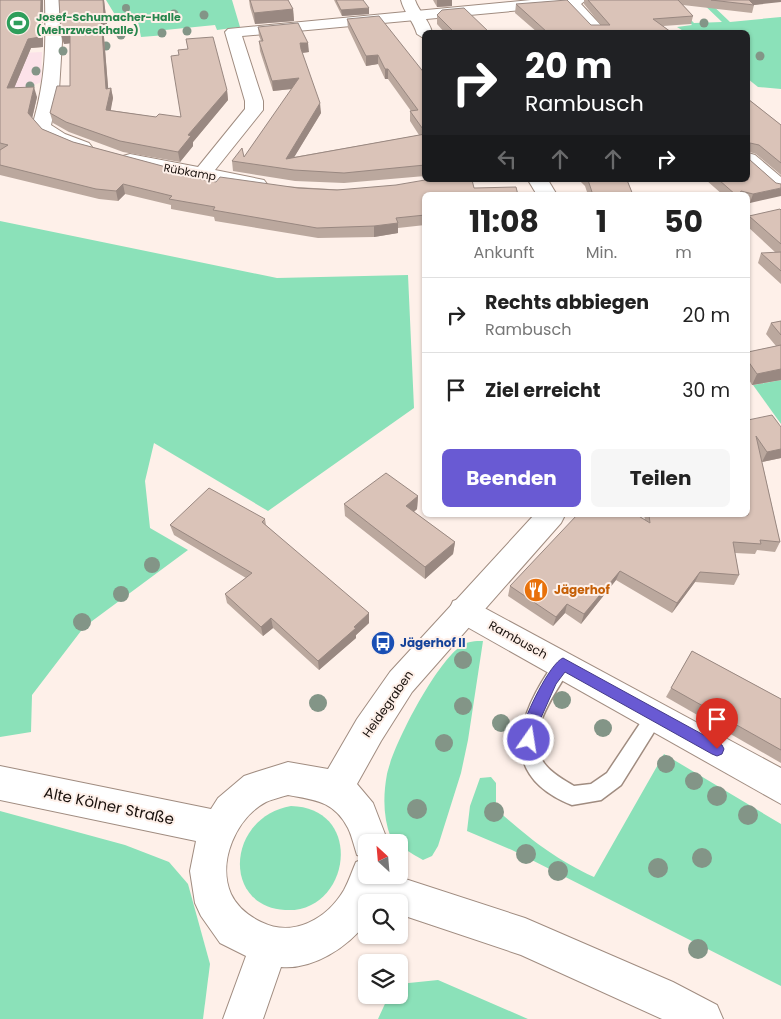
<!DOCTYPE html>
<html lang="de">
<meta charset="utf-8">
<style>
:root{--surface:#fff;--page:#f6f6f6;--text:#222;--muted:#767676;--line:#e0e0e0;--accent:#695ad3}
body{margin:0;font-family:Poppins,sans-serif;background:var(--page);color:var(--text);height:100vh;display:flex;flex-direction:column;font-size:19px;white-space:nowrap}
*{box-sizing:border-box;margin:0}
p{font-size:16px;color:var(--muted)}
.icon{flex:none;width:28px;height:28px;fill:none;stroke:currentColor;stroke-width:2;stroke-linecap:round;stroke-linejoin:round}
.map{position:relative;flex:1;overflow:hidden}
.side{position:absolute;left:422px;top:192px;width:328px;height:325px;display:flex;flex-direction:column;background:var(--surface);border-radius:8px;box-shadow:0 1px 4px #0004}
.side>*{flex:none}
.guide{position:absolute;left:422px;top:30px;width:328px;height:152px;border-radius:8px;box-shadow:0 1px 4px #0004;background:#202124;color:#fff;overflow:hidden}
.needle{width:32px;rotate:334deg}
.fabs{position:absolute;left:358px;top:834px;display:grid;gap:10px}
.fabs a{display:grid;place-items:center;width:50px;height:50px;border-radius:8px;background:var(--surface);box-shadow:0 1px 4px #0004;font-size:25px}
.pin{position:absolute;display:grid;place-items:center;width:42px;height:42px;color:#fff;margin:-51px -21px;border-radius:50% 50% 50% 0;rotate:-45deg;box-shadow:0 0 5px #0007}
.pin .icon{rotate:45deg}
.me{position:absolute;width:55px;margin:-28px;rotate:13deg;stroke-linejoin:round;filter:drop-shadow(0 0 4px #0008)}
.turn{display:flex;align-items:center;gap:18px;height:105px;padding:0 20px;font-size:22px}
.turn .icon{width:65px;height:65px;stroke-width:2.5}
.turn b{display:block;font-size:35px;line-height:42px}
.lanes{display:flex;align-items:center;height:48px;padding:0 20px;background:#0003;justify-content:center;gap:25px;direction:ltr}
.lanes .off{opacity:.35}
.eta{display:flex;justify-content:space-evenly;align-items:center;height:85px;text-align:center}
.eta b{font-size:30px;font-weight:700;line-height:35px}
.action{display:flex;gap:10px;margin-top:auto;padding:10px 20px}
.action a{flex:1;height:58px;border-radius:8px;background:var(--accent);color:#fff;font-size:20px;font-weight:700;line-height:58px;text-align:center}
.action a+a{background:var(--page);color:var(--text)}
ul{padding:0;list-style:none}
li{display:flex;align-items:center;gap:15px;height:75px;padding:0 20px;border-top:1px solid var(--line)}
li div{flex:1}
li b{display:block;font-size:19px}
li em{font-style:normal}
.map>svg:first-child{display:block}
</style>
<div class="map">
<svg width="781" height="1019" viewBox="0 0 781 1019">
<rect width="100%" height="100%" fill="#fef0e9"/>
<polygon fill="#fce2e9" points="42,52 41,82 26,89 0,90 0,54"/>
<g fill="#8be1b9">
<polygon points="106,0 232,0 240,27 217,30 215,25 165,30 166,35 141,37 137,17 117,18"/>
<polygon points="668,0 672,0 694,23 722,22 699,0 707,0 730,22 781,17 781,89 758,87 748,79 748,32 685,32 677,27 692,25"/>
<polygon points="0,221 277,278 408,275 414,408 268,511 154,443 145,481 150,528 188,550 84,627 32,695 31,732 0,737"/>
<polygon points="781,380 781,424 753,385"/>
<path d="M483 641 468 740 461 773 438 846 432 856 423 860C410 853 400 846 391 838 383 817 383 796 387 774 394 743 436 663 461 646 468 641 475 641 483 641Z"/>
<path d="M664 754 781 824V986L512 850 467 831 470 806 480 778 491 777 496 783V809C529 838 553 858 594 877Z"/>
<path d="M291 806C366 808 350 914 285 910 221 906 227 817 291 806Z"/>
<polygon points="0,811 125,845 169,862 188,884 210,964 203,1019 0,1019"/>
<polygon points="438,980 528,1019 378,1019 389,995 399,995 399,984"/>
</g>
<g fill="none" stroke-linecap="round" stroke-linejoin="round">
<g stroke="#a08c80" stroke-width="3">
<path id="lane" d="M563 656 569 659 572 664C559 690 522 732 544 763 551 773 564 780 574 786L591 784 607 773 649 710 655 708 661 710 664 716 621 785 601 800 572 805C494 774 519 712 557 659Z"/>
</g>
<g stroke="#a08c80" stroke-width="2">
<g id="street">
<path d="M45 0H59L62 42 59 90 51 125 65 134 89 143 92 147 89 151C75 154 37 138 33 123 46 78 46 46 45 0Z"/>
<polygon points="531,0 586,0 581,4 607,32 591,32 566,6 242,36 263,101 263,110 215,170 264,180 267,184 264,188 257,190 130,166 123,164 121,160 123,156 130,154 198,167 245,109 245,101 225,32 228,29"/>
<polygon points="748,153 755,155 781,177 781,193 774,191 748,168"/>
<polygon points="464,597 781,768 781,804 453,619 449,610 453,601"/>
</g>
</g>
<g stroke="#a08c80" stroke-width="2">
<g id="secondary">
<path d="M401 0H415C419 12 428 18 432 32H425V39L417 34C413 20 404 13 401 0Z"/>
<polygon points="528,180 548,180 557,195 537,195"/>
<path d="M534 515H565L561 523 412 692 381 741 357 784 373 803 388 842H366V875H393L525 918 673 982 717 1005 723 1019H662L521 955 399 914V902H366V923C348 947 313 970 281 967L263 1019H223L246 956 220 943 201 916 195 903 190 871 196 841 0 800V766L211 809 218 798 244 776 256 772 288 762 328 769 357 719 390 672ZM288 795C315 800 334 801 348 828 352 836 354 846 357 855L366 858 356 862C352 871 349 881 344 890 327 919 293 938 261 922 249 916 237 907 231 894 217 862 236 818 266 802 273 799 281 797 288 795Z"/>
</g>
</g>
<use href="#lane" fill="#fff" fill-rule="evenodd"/>
<use href="#street" fill="#fff" fill-rule="evenodd"/>
<use href="#secondary" fill="#fff" fill-rule="evenodd"/>
</g>
<g fill="#839587">
<circle cx="126" cy="8" r="4"/>
<circle cx="174" cy="14" r="4.5"/>
<circle cx="204" cy="15" r="4.5"/>
<circle cx="704" cy="23" r="4.5"/>
<circle cx="187" cy="31" r="4.5"/>
<circle cx="162" cy="33" r="4.5"/>
<circle cx="121" cy="35" r="4.5"/>
<circle cx="106" cy="46" r="4.5"/>
<circle cx="63" cy="51" r="4.5"/>
<circle cx="760" cy="56" r="4.5"/>
<circle cx="36" cy="71" r="4.5"/>
<circle cx="30" cy="86" r="4.5"/>
<circle cx="152" cy="565" r="8"/>
<circle cx="121" cy="594" r="8"/>
<circle cx="82" cy="622" r="9"/>
<circle cx="463" cy="660" r="9"/>
<circle cx="562" cy="700" r="9"/>
<circle cx="318" cy="703" r="9"/>
<circle cx="463" cy="706" r="9"/>
<circle cx="501" cy="723" r="9"/>
<circle cx="603" cy="728" r="9"/>
<circle cx="444" cy="743" r="9"/>
<circle cx="666" cy="764" r="9"/>
<circle cx="694" cy="781" r="9"/>
<circle cx="717" cy="796" r="10"/>
<circle cx="417" cy="809" r="10"/>
<circle cx="494" cy="812" r="10"/>
<circle cx="748" cy="815" r="10"/>
<circle cx="526" cy="854" r="10"/>
<circle cx="702" cy="858" r="10"/>
<circle cx="658" cy="868" r="10"/>
<circle cx="558" cy="871" r="10"/>
<circle cx="698" cy="949" r="10"/>
</g>
<g fill="#bba89e">
<polygon points="0,0 43,0 43,47 31,48 14,88 37,97 32,118 42,129 73,142 166,167 168,173 216,182 425,195 425,225 398,228 398,233 374,237 318,238 215,221 214,217 171,209 171,205 125,194 118,201 99,199 0,175"/>
<polygon points="59,0 104,0 107,25 103,25 108,88 111,88 113,98 110,110 156,117 181,117 179,55 188,49 186,39 227,90 228,100 193,142 193,146 180,162 123,152 69,132 53,123 50,113 70,86 70,43 64,44"/>
<polygon points="249,0 288,0 293,9 294,21 255,24 250,7"/>
<polygon points="334,0 363,0 369,14 342,16"/>
<polygon points="433,0 452,0 452,6 437,7"/>
<polygon points="584,0 781,0 754,5 752,13 683,5 693,16 691,24 663,26 671,32 537,32 515,13 516,4 591,25 601,25 584,4"/>
<polygon points="437,15 489,32 444,32 437,24"/>
<polygon points="347,19 425,74 425,176 344,183 295,181 233,171 232,161 244,157 292,89 273,91 260,51 259,41 261,41 259,36 258,27 309,52 302,53 321,113 294,157 419,135 410,121 410,111 411,111 388,79 385,79 378,64 366,66 348,28"/>
<polygon points="748,99 781,125 781,175 756,154 750,152 750,160 776,183 750,203 748,202 748,195 723,195 706,180 748,180"/>
<polygon points="579,180 627,180 633,195 588,195 585,186"/>
<polygon points="781,210 781,284 758,263 761,253 776,253 748,227 748,220 749,216"/>
<polygon points="781,321 781,380 752,385 748,378 748,352 776,346 766,334 771,323"/>
<polygon points="748,420 781,427 781,458 762,462 780,542 775,552 757,550 755,554 735,553 739,575 734,585 695,582 672,613 616,580 581,624 565,613 553,626 508,596 510,586 645,520 644,515 748,515"/>
<polygon points="418,496 417,509 414,512 455,542 453,554 425,579 345,516 344,504"/>
<polygon points="265,519 266,525 369,623 356,635 356,638 319,670 273,628 263,636 227,603 225,594 246,578 174,535 170,525"/>
<polygon points="692,651 781,699 781,763 666,697"/>
</g>
<g fill="#998881">
<polygon points="41,0 43,0 43,47 31,48 10,98 7,88 28,39"/>
<polygon points="103,0 104,0 107,25 103,25 109,98 111,88 113,98 109,120 106,110 106,89 101,16"/>
<polygon points="437,0 452,0 452,6 437,7"/>
<polygon points="746,0 781,0 781,2 754,5"/>
<polygon points="369,8 369,14 342,16 341,10"/>
<polygon points="293,9 294,21 255,24 254,13"/>
<polygon points="70,33 73,43 64,44 61,35"/>
<polygon points="300,43 308,43 309,52 301,53"/>
<polygon points="378,55 378,64 366,66 366,56"/>
<rect x="385" y="69" width="3" height="10"/>
<polygon points="299,78 300,88 273,91 272,81"/>
<polygon points="34,87 37,97 31,123 28,113"/>
<polygon points="227,90 228,100 193,142 193,146 180,162 178,152 188,135"/>
<polygon points="320,103 321,113 287,169 286,159"/>
<polygon points="166,167 168,177 162,172"/>
<polygon points="123,184 125,194 118,201 116,191"/>
<polygon points="781,188 781,196 750,203 753,194"/>
<polygon points="398,223 398,233 374,237 374,226"/>
<polygon points="781,369 781,380 752,385 757,374"/>
<polygon points="781,449 781,458 762,462 767,452"/>
<polygon points="418,496 417,509 405,518 406,506"/>
<polygon points="455,542 453,554 425,579 425,567"/>
<polygon points="620,571 616,580 581,624 584,614"/>
<polygon points="700,572 695,582 672,613 677,603"/>
<polygon points="567,604 565,613 553,626 556,617"/>
<polygon points="369,613 369,623 356,635 356,638 319,670 318,661 354,627"/>
<polygon points="271,618 273,628 263,636 261,627"/>
</g>
<g fill="#dac3b8" stroke="#998881">
<polygon points="0,0 41,0 40,37 28,39 7,88 34,87 28,113 42,129 73,142 166,167 162,172 216,182 220,177 298,188 337,190 396,185 425,180 472,180 474,188 516,187 518,195 425,195 425,215 396,218 398,223 374,226 317,228 213,210 215,207 169,199 172,196 123,184 116,191 96,189 0,165 0,150 8,145 0,143"/>
<polygon points="59,0 103,0 104,15 101,16 106,89 111,88 106,110 156,117 159,114 181,117 171,56 179,55 178,50 188,49 186,39 213,37 227,90 188,135 191,136 178,152 120,141 66,122 50,113 57,86 70,86 70,33 61,35"/>
<polygon points="250,0 288,0 293,9 254,13"/>
<polygon points="336,0 363,0 369,8 341,10"/>
<polygon points="567,0 591,25 610,25 588,0 678,0 693,16 653,19 671,32 547,32 516,4"/>
<polygon points="711,0 749,0 754,5"/>
<polygon points="464,8 489,32 454,32 437,15 442,10"/>
<polygon points="379,16 425,74 425,132 410,111 418,110 388,69 385,69 378,55 366,56 347,19"/>
<polygon points="298,23 308,43 300,43 301,49 320,103 286,159 425,134 425,165 344,173 294,170 232,161 242,148 244,157 299,78 272,81 259,41 263,41 258,27"/>
<polygon points="748,99 781,125 781,163 759,145 750,143 750,160 776,183 781,184 781,188 753,194 741,191 739,195 736,195 719,180 748,180"/>
<polygon points="588,180 627,180 633,195 593,195"/>
<polygon points="780,209 781,210 781,244 749,216"/>
<polygon points="781,252 781,271 761,253"/>
<polygon points="781,321 781,335 771,323"/>
<polygon points="781,345 781,369 757,374 748,361 748,352"/>
<polygon points="772,415 781,427 781,449 767,452 756,436 780,542 760,540 761,544 733,542 739,575 700,572 677,603 620,571 584,614 567,604 556,617 510,586 577,515 637,515 650,523 649,515 748,515 748,420"/>
<polygon points="386,473 418,496 406,506 455,542 425,567 344,504"/>
<polygon points="209,488 265,519 262,522 369,613 354,627 356,628 318,661 271,618 261,627 225,594 252,573 170,525"/>
<polygon points="692,651 781,699 781,750 671,688"/>
</g>
<path fill="#695ad3" stroke="#443a89" d="M563 658 722 745 724 749 722 754 717 756 712 754 565 672 556 684 536 729 534 745 529 747 524 745C522 740 521 735 522 730 525 715 550 663 563 658Z"/>
<defs>
<g id="stadium-disc" transform="scale(1.25)"><circle r="9.5" fill="#2e9e5b" stroke="#fef0e9"/><path d="M0-5a6.5 5 0 1 0 0 10a6.5 5 0 1 0 0-10ZM-3.5-1.8h7v3.6h-7Z" fill="#fff"/></g>
<g id="restaurant-disc" transform="scale(1.25)"><circle r="9.5" fill="#e8710a" stroke="#fef0e9"/><path d="M-5-6h1v4h1v-4h1v4h1v-4h1v5L-1.5 .5V6h-2V.5L-5-1ZM5-6V6H3V1.5H1.5Q1.5-4 5-6Z" fill="#fff"/></g>
<g id="bus-disc" transform="scale(1.25)"><circle r="9.5" fill="#1a4fb4" stroke="#fef0e9"/><path d="M-5-6H5V4H4V6H2V4H-2V6H-4V4H-5ZM-3.5-4V0h7V-4ZM-3.5 1.2v1.5H-2V1.2ZM2 1.2v1.5H3.5V1.2Z" fill="#fff"/></g>
</defs>
<g fill-rule="evenodd">
<use href="#stadium-disc" x="18" y="23"/>
<use href="#restaurant-disc" x="536" y="590"/>
<use href="#bus-disc" x="383" y="643"/>
</g>
<g text-anchor="middle" stroke-width="4" stroke-linejoin="round" paint-order="stroke">
<g font-size="11" font-weight="bold" fill="#27864d" stroke="#fef0e9" text-anchor="start">
<text x="36" y="21">Josef-Schumacher-Halle<tspan x="36" dy="13">(Mehrzweckhalle)</tspan></text>
</g>
<g font-size="11" fill="#19110d" stroke="#fef0e9">
<text transform="translate(190 172) rotate(10)" y="4">Rübkamp</text>
</g>
<g font-size="12" font-weight="bold" fill="#c56008" stroke="#fef0e9" text-anchor="start">
<text x="554" y="594">Jägerhof</text>
</g>
<g font-size="12" fill="#19110d" stroke="#fef0e9">
<text transform="translate(518 640) rotate(29)" y="4">Rambusch</text>
<text transform="translate(388 704) rotate(-55)" y="4">Heidegraben</text>
</g>
<g font-size="12" font-weight="bold" fill="#164399" stroke="#fef0e9" text-anchor="start">
<text x="400" y="647">Jägerhof II</text>
</g>
<g font-size="15" fill="#19110d" stroke="#fef0e9">
<text transform="translate(109 806) rotate(12)" y="5">Alte Kölner Straße</text>
</g>
</g>
</svg>
<div class="fabs">
<a><svg class="needle" viewBox="-14 -14 28 28"><path d="M0-13l5 13h-10z" fill="#e53935"/><path d="M0 13l5-13h-10z" fill="#767676"/></svg></a>
<a><svg class="icon" aria-label="search" viewBox="0 0 24 24"><circle cx="10" cy="10" r="6"/><path d="M15 15l6 6"/></svg></a>
<a><svg class="icon" aria-label="layers" viewBox="0 0 24 24"><path d="M12 4l9 5-9 5-9-5zM3 14l9 5 9-5"/></svg></a>
</div>
<div class="pin" style="left:717px;top:749px;background:#d93025"><svg class="icon" aria-label="arrive" viewBox="0 0 24 24"><path d="M6 21V4h12l-3 4 3 4H6"/></svg></div>
<svg class="me" style="left:529px;top:740px" viewBox="-20 -20 40 40"><circle r="17" fill="#695ad3" stroke="#fff" stroke-width="3"/><path d="M0-11L8 9 0 5-8 9z" fill="#fff"/></svg>
<div class="guide">
<div class="turn"><svg class="icon" aria-label="right" viewBox="0 0 24 24"><path d="M7 20v-9h11M14 6l5 5-5 5"/></svg><div><b>20 m</b>Rambusch</div></div>
<div class="lanes"><svg class="icon off" aria-label="left" viewBox="0 0 24 24"><path d="M17 20v-9H6M10 6l-5 5 5 5"/></svg><svg class="icon off" aria-label="ahead" viewBox="0 0 24 24"><path d="M12 20V5M6 11l6-6 6 6"/></svg><svg class="icon off" aria-label="ahead" viewBox="0 0 24 24"><path d="M12 20V5M6 11l6-6 6 6"/></svg><svg class="icon" aria-label="right" viewBox="0 0 24 24"><path d="M7 20v-9h11M14 6l5 5-5 5"/></svg></div>
</div>
<section class="side">
<div class="eta">
<div><b>11:08</b><p>Ankunft</p></div>
<div><b>1</b><p>Min.</p></div>
<div><b>50</b><p>m</p></div>
</div>
<ul>
<li><svg class="icon" aria-label="right" viewBox="0 0 24 24"><path d="M7 20v-9h11M14 6l5 5-5 5"/></svg><div><b>Rechts abbiegen</b><p>Rambusch</p></div><em>20 m</em></li>
<li><svg class="icon" aria-label="arrive" viewBox="0 0 24 24"><path d="M6 21V4h12l-3 4 3 4H6"/></svg><div><b>Ziel erreicht</b></div><em>30 m</em></li>
</ul>
<div class="action"><a>Beenden</a><a>Teilen</a></div>
</section>
</div>
